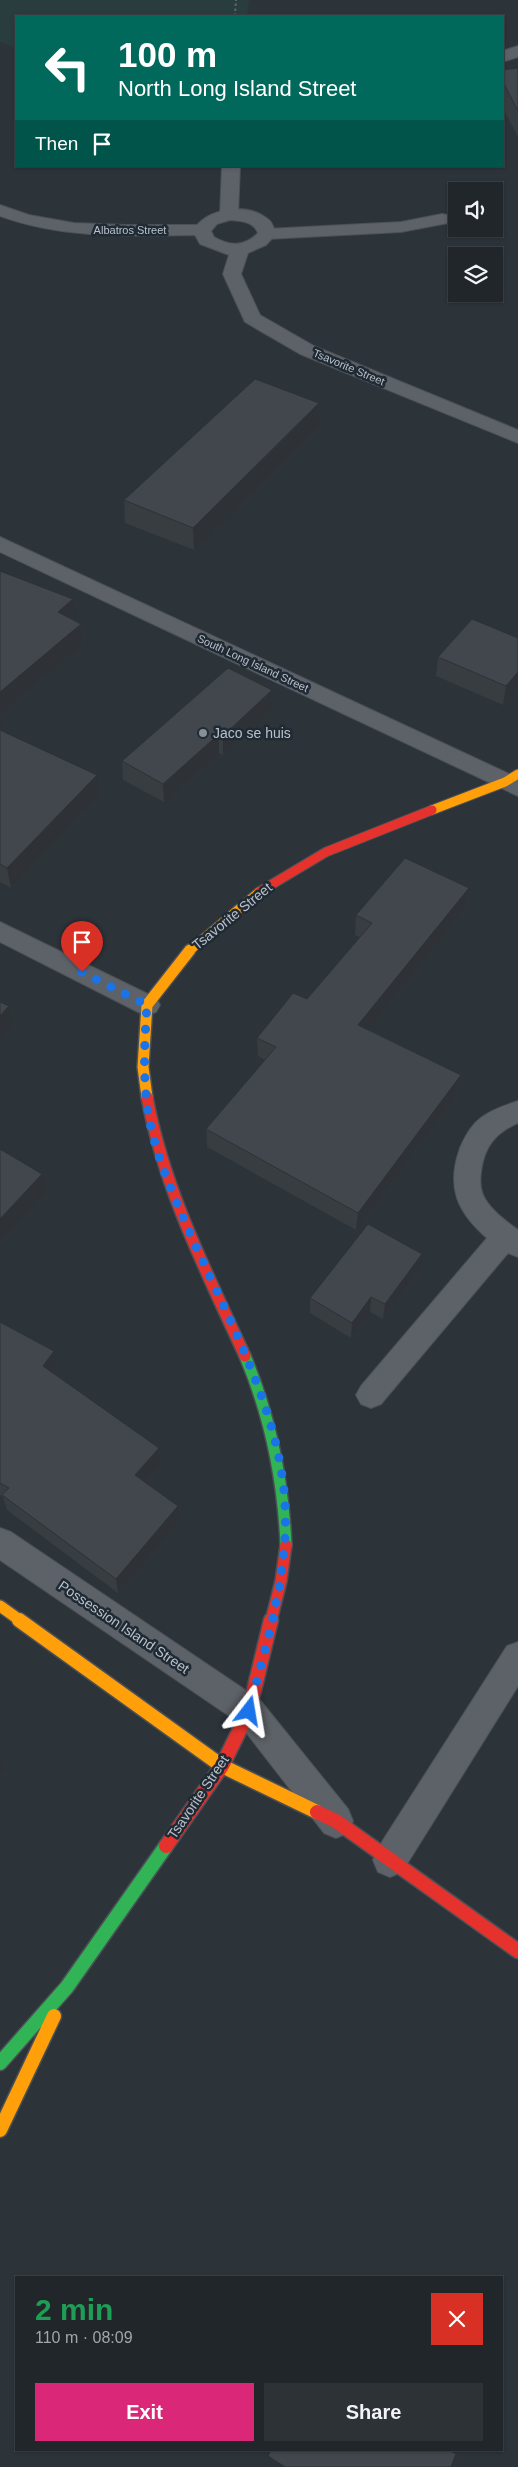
<!DOCTYPE html>
<meta charset="utf-8">
<style>
:root{--surface:#21262b;--page:#2d3237;--text:#f1f3f6;--muted:#a2a5a9;--line:#3e4347;--accent:#db2777}
body{margin:0;font-family:Arial,sans-serif;background:var(--page);color:var(--text);height:100vh;display:flex;flex-direction:column;font-size:19px;white-space:nowrap}
*{box-sizing:border-box;margin:0}
p{font-size:16px;color:var(--muted)}
.icon{flex:none;width:28px;height:28px;fill:none;stroke:currentColor;stroke-width:2;stroke-linecap:round;stroke-linejoin:round}
.map{position:relative;flex:1;overflow:hidden}
.side{position:absolute;left:15px;top:2276px;width:488px;height:175px;display:flex;flex-direction:column;background:var(--surface);border-radius:0px;box-shadow:0 1px 4px #0004,0 0 0 1px var(--line)}
.side>*{flex:none}
.banner{position:absolute;left:15px;top:15px;width:489px;height:152px;border-radius:0px;box-shadow:0 1px 4px #0004,0 0 0 1px var(--line);background:#00695c;color:#fff;overflow:hidden}
.fabs{position:absolute;left:448px;top:182px;display:grid;gap:10px}
.fabs a{display:grid;place-items:center;width:55px;height:55px;border-radius:0px;background:var(--surface);box-shadow:0 1px 4px #0004,0 0 0 1px var(--line);font-size:25px}
.pin{position:absolute;display:grid;place-items:center;width:42px;height:42px;color:#fff;margin:-51px -21px;border-radius:50% 50% 50% 0;rotate:-45deg;box-shadow:0 0 5px #0007}
.pin .icon{rotate:45deg}
.me{position:absolute;width:55px;margin:-28px;rotate:14deg;stroke-linejoin:round;filter:drop-shadow(0 0 4px #0008)}
.turn{display:flex;align-items:center;gap:18px;height:105px;padding:0 20px;font-size:22px}
.turn .icon{width:65px;height:65px;stroke-width:2.5}
.turn b{display:block;font-size:35px;line-height:42px}
.then{display:flex;align-items:center;height:48px;padding:0 20px;background:#0003;gap:10px;font-size:19px}
.round{display:grid;place-items:center;flex:none;width:52px;height:52px;border-radius:0px;background:var(--page)}
.overview{display:flex;align-items:center;justify-content:space-between;height:85px;padding:0 20px}
h1{font-size:30px;font-weight:700;line-height:38px;color:#1e9e55}
.action{display:flex;gap:10px;margin-top:auto;padding:10px 20px}
.action a{flex:1;height:58px;border-radius:0px;background:var(--accent);color:#fff;font-size:20px;font-weight:700;line-height:58px;text-align:center}
.action a+a{background:var(--page);color:var(--text)}
.map>svg:first-child{display:block}
</style>
<div class="map">
<svg width="518" height="2467" viewBox="0 0 518 2467">
<rect width="100%" height="100%" fill="#2c3339"/>
<polygon fill="#293d3f" points="0,0 249,0 247,16 16,16 16,48 0,42"/>
<g fill="none" stroke-linecap="round" stroke-linejoin="round">
<g stroke="#4a5056" stroke-width="2">
<g id="lane">
<polygon points="518,46 518,57 502,62 502,51"/>
<polygon points="222,166 240,166 238,215 235,219 223,219 220,215"/>
<polygon points="442,214 448,215 451,219 448,223 401,232 267,239 261,238 258,234 261,230 267,229 401,222"/>
</g>
</g>
<g stroke="#4a5056" stroke-width="2">
<g id="street">
<path d="M0 205 29 215 74 223 126 225H197C213 207 250 203 269 220 273 223 274 230 276 234L266 245 248 253 241 274 260 315 314 346 518 430V443L300 354 245 322 223 274 229 255 200 244 195 235C129 236 63 239 0 216ZM230 220C241 221 253 221 258 233 244 247 230 246 214 237L211 231 217 224Z"/>
<polygon points="0,537 518,778 518,796 0,552"/>
<polygon points="0,922 156,998 160,1005 156,1012 147,1015 138,1012 0,942"/>
<path d="M518 1101V1123C495 1133 484 1147 481 1172 480 1180 480 1188 483 1195 489 1209 506 1221 518 1230V1257L508 1253 381 1404 371 1408 361 1404 356 1395 361 1386 487 1238C457 1212 446 1187 460 1148 465 1136 472 1124 482 1117 493 1109 506 1105 518 1101Z"/>
<polygon points="0,1528 11,1532 260,1700 348,1809 353,1821 348,1833 336,1838 324,1833 238,1722 0,1560"/>
<polygon points="518,1642 518,1686 402,1872 390,1877 378,1872 373,1860 378,1848 507,1646"/>
</g>
</g>
<g stroke="#4a5056" stroke-width="14">
<path id="fast-far1" d="M245 1356C271 1418 283 1478 286 1545"/>
</g>
<g stroke="#4a5056" stroke-width="17">
<polyline id="fast" points="0,2063 67,1987 166,1846"/>
</g>
<g stroke="#4a5056" stroke-width="11">
<g id="slow-far2">
<polyline points="432,810 505,782 518,774"/>
<polyline points="189,951 259,892"/>
</g>
</g>
<g stroke="#4a5056" stroke-width="14">
<g id="slow-far1">
<polyline points="147,1097 143,1067 147,1005 190,950"/>
<polyline points="0,1606 21,1621"/>
</g>
</g>
<g stroke="#4a5056" stroke-width="17">
<g id="slow">
<polyline points="19,1620 222,1766 317,1812"/>
<polyline points="0,2130 54,2016"/>
</g>
</g>
<g stroke="#4a5056" stroke-width="11">
<polyline id="jam-far2" points="259,892 326,852 432,810"/>
</g>
<g stroke="#4a5056" stroke-width="14">
<g id="jam-far1">
<path d="M147 1097C164 1189 206 1271 245 1356"/>
<polyline points="271,1621 281,1581 286,1545"/>
</g>
</g>
<g stroke="#4a5056" stroke-width="17">
<g id="jam">
<polyline points="317,1812 336,1821 518,1951"/>
<polyline points="166,1846 222,1766 249,1711 271,1620"/>
</g>
</g>
<polyline stroke="#5e6469" stroke-width="2" stroke-dasharray="2.5 2.5" stroke-linecap="butt" points="235,16 236,0"/>
<use href="#lane" fill="#5d6268" fill-rule="evenodd"/>
<use href="#street" fill="#5d6268" fill-rule="evenodd"/>
<use href="#fast-far1" stroke="#30b455" stroke-width="11"/>
<use href="#fast" stroke="#30b455" stroke-width="14"/>
<use href="#slow-far2" stroke="#ff9f0a" stroke-width="9"/>
<use href="#slow-far1" stroke="#ff9f0a" stroke-width="11"/>
<use href="#slow" stroke="#ff9f0a" stroke-width="14"/>
<use href="#jam-far2" stroke="#e5322d" stroke-width="9"/>
<use href="#jam-far1" stroke="#e5322d" stroke-width="11"/>
<use href="#jam" stroke="#e5322d" stroke-width="14"/>
</g>
<g fill="#383d42">
<polygon points="518,68 518,137 502,106 502,70"/>
<polygon points="319,426 194,550 125,523 124,500"/>
<polygon points="0,571 76,620 75,621 81,624 83,645 1,714 4,732 99,796 11,888 0,882"/>
<polygon points="518,638 518,688 503,705 436,676 438,657"/>
<polygon points="272,690 272,709 223,755 219,753 164,802 123,780 122,761"/>
<polygon points="469,888 466,907 368,1029 461,1075 458,1093 356,1230 207,1147 206,1129 265,1060 258,1056 257,1038 307,999 360,937 355,935 356,915"/>
<polygon points="420,1269 383,1319 370,1312 351,1338 310,1313 310,1298"/>
<polygon points="0,1322 54,1351 58,1367 53,1374 159,1448 161,1463 145,1482 180,1521 118,1593 7,1510 3,1497 0,1495"/>
</g>
<g fill="#2e3236">
<polygon points="319,403 319,426 194,550 193,528"/>
<polygon points="73,599 76,620 60,633 58,612"/>
<polygon points="81,624 83,645 1,714 4,732 0,737 0,692"/>
<polygon points="518,672 518,688 503,705 506,686"/>
<polygon points="272,690 272,709 223,755 223,736"/>
<polygon points="219,734 219,753 164,802 163,784"/>
<polygon points="97,775 99,796 11,888 7,868"/>
<polygon points="469,888 466,907 357,1043 358,1025"/>
<polygon points="9,1006 12,1025 0,1041 0,1016"/>
<polygon points="461,1075 458,1093 356,1230 358,1213"/>
<polygon points="42,1174 45,1192 0,1241 0,1219"/>
<polygon points="422,1254 420,1269 383,1319 385,1304"/>
<polygon points="371,1297 370,1312 351,1338 352,1323"/>
<polygon points="54,1351 58,1367 47,1383 43,1366"/>
<polygon points="159,1448 161,1463 138,1490 135,1475"/>
<polygon points="178,1506 180,1521 118,1593 116,1579"/>
<polygon points="0,1759 4,1768 0,1773"/>
</g>
<g fill="#41474d" stroke="#2e3236">
<polygon points="518,68 518,111 502,80 502,70"/>
<polygon points="255,379 319,403 193,528 124,500"/>
<polygon points="0,571 73,599 58,612 81,624 0,692"/>
<polygon points="472,619 518,638 518,672 506,686 438,657"/>
<polygon points="228,668 272,690 223,736 219,734 163,784 122,761"/>
<polygon points="0,730 97,775 7,868 0,864"/>
<polygon points="405,858 469,888 358,1025 461,1075 358,1213 206,1129 276,1047 257,1038 293,993 307,999 372,923 356,915"/>
<polygon points="0,1002 9,1006 0,1016"/>
<polygon points="0,1149 42,1174 0,1219"/>
<polygon points="368,1224 422,1254 385,1304 371,1297 352,1323 310,1298"/>
<polygon points="0,1322 54,1351 43,1366 159,1448 135,1475 178,1506 116,1579 2,1495 9,1488 0,1483"/>
<polygon points="271,2450 449,2450 456,2454 451,2467 285,2467 268,2456"/>
</g>
<g fill="none" stroke-linecap="round" stroke-linejoin="round">
<path stroke="#1a73e8" stroke-width="9" stroke-dasharray="0 16.2" d="M82 972 147 1005C144 1048 142 1090 152 1132 160 1164 173 1195 186 1224 224 1311 280 1408 285 1504 289 1575 266 1643 249 1711"/>
</g>
<circle fill="#878f97" stroke="#202a34" stroke-width="2" cx="203" cy="733" r="5"/>
<g text-anchor="middle" stroke-width="5" stroke-linejoin="round" paint-order="stroke">
<g font-size="11" fill="#b8c0c9" stroke="#202a34">
<text x="130" y="234">Albatros Street</text>
<text transform="translate(349 367) rotate(23)" y="4">Tsavorite Street</text>
<text transform="translate(253 663) rotate(25)" y="4">South Long Island Street</text>
</g>
<g font-size="14" fill="#b8c0c9" stroke="#202a34" text-anchor="start">
<text x="213" y="738">Jaco se huis</text>
</g>
<g font-size="14" fill="#b8c0c9" stroke="#202a34">
<text transform="translate(232 916) rotate(-39)" y="5">Tsavorite Street</text>
<text transform="translate(124 1627) rotate(34)" y="5">Possession Island Street</text>
<text transform="translate(198 1797) rotate(-56)" y="5">Tsavorite Street</text>
</g>
</g>
</svg>
<div class="fabs">
<a><svg class="icon" aria-label="sound" viewBox="0 0 24 24"><path d="M4 9h4l5-4v14l-5-4H4zM17 9q2 3 0 6"/></svg></a>
<a><svg class="icon" aria-label="layers" viewBox="0 0 24 24"><path d="M12 4l9 5-9 5-9-5zM3 14l9 5 9-5"/></svg></a>
</div>
<div class="pin" style="left:82px;top:972px;background:#d93025"><svg class="icon" aria-label="arrive" viewBox="0 0 24 24"><path d="M6 21V4h12l-3 4 3 4H6"/></svg></div>
<svg class="me" style="left:249px;top:1711px" viewBox="-20 -20 40 40"><path d="M0-17L14 15 0 8-14 15z" fill="#1a73e8" stroke="#fff" stroke-width="4"/></svg>
<div class="banner">
<div class="turn"><svg class="icon" aria-label="left" viewBox="0 0 24 24"><path d="M17 20v-9H6M10 6l-5 5 5 5"/></svg><div><b>100 m</b>North Long Island Street</div></div>
<div class="then">Then<svg class="icon" aria-label="arrive" viewBox="0 0 24 24"><path d="M6 21V4h12l-3 4 3 4H6"/></svg></div>
</div>
<section class="side">
<div class="overview"><div><h1>2 min</h1><p>110 m · 08:09</p></div><a class="round" style="background:#d93025;color:#fff"><svg class="icon" aria-label="close" viewBox="0 0 24 24"><path d="M6 6l12 12M18 6L6 18"/></svg></a></div>
<div class="action"><a>Exit</a><a>Share</a></div>
</section>
</div>
